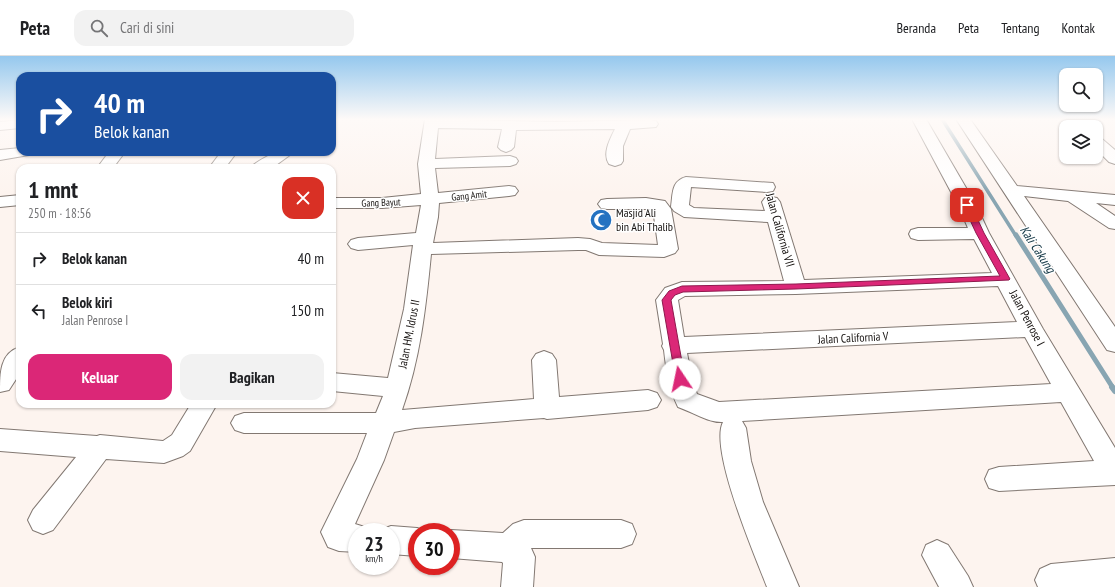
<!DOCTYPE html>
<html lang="id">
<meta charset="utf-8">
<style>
:root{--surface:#fff;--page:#f2f2f2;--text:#202124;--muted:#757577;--line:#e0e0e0;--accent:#db2777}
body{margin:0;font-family:"PT Sans Narrow",sans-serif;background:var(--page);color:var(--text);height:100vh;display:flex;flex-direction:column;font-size:15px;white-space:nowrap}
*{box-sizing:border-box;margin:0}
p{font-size:13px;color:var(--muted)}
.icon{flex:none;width:22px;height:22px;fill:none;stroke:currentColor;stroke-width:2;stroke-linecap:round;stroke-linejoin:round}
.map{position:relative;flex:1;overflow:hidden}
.drawer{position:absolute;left:16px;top:108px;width:320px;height:244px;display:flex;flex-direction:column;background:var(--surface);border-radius:12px;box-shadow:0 1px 3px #0004}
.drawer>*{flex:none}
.banner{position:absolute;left:16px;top:16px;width:320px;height:84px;border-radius:12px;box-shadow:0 1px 3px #0004;background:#1a4fa0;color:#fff;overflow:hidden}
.controls{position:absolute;left:1059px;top:12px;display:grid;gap:8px}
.controls a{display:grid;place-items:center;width:44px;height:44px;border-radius:8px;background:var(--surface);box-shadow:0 1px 3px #0004;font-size:20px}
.speed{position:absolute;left:348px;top:467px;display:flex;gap:8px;font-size:20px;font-weight:700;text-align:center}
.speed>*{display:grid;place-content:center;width:52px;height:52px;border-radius:50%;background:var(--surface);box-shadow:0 1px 3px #0004;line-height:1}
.speed small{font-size:10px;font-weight:400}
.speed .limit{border:6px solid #d22;background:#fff;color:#111}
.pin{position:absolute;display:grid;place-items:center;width:34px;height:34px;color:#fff;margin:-17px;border-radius:8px;box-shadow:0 2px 6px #0006}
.me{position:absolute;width:44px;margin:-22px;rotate:349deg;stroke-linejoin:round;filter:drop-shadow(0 0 3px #0008)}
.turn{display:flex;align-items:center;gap:14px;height:84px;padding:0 12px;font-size:18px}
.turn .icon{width:52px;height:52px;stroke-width:2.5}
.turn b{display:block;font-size:28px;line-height:34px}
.round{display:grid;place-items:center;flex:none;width:42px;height:42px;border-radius:12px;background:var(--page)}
.headline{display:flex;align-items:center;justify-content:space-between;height:68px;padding:0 12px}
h1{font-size:24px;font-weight:700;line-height:30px}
.cta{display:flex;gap:8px;margin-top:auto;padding:8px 12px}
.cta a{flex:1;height:46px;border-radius:12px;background:var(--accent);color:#fff;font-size:16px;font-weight:700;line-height:46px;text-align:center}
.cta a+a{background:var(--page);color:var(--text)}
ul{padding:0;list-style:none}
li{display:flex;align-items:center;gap:12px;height:52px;padding:0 12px;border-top:1px solid var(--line)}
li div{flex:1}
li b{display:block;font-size:15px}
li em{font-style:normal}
header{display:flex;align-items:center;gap:24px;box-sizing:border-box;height:56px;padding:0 20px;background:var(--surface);border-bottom:1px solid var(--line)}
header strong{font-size:19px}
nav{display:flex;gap:22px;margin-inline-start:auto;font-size:14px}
.search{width:280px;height:36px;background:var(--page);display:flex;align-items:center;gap:10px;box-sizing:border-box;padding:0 14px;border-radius:12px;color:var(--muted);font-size:15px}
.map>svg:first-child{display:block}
</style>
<header>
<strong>Peta</strong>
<div class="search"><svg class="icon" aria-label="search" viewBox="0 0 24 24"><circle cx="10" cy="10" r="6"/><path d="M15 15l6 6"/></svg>Cari di sini</div>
<nav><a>Beranda</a><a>Peta</a><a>Tentang</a><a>Kontak</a></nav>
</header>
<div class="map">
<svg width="1115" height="531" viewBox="0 0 1115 531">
<rect width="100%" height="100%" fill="#fdf4ef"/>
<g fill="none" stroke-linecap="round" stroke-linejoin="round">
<polyline stroke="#88a5b2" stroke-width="3.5" points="942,63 1016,180"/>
<polyline stroke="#88a5b2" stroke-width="5" points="1016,179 1113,332"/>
<polyline stroke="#88a5b2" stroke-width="6" points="1112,331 1115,335"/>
<g stroke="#827872" stroke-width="2">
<g id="minor">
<path d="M425 63 555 66 651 64 656 65 658 68 656 71 630 73 623 90V105L621 108 615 110 609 108C602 98 610 83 615 73L516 74 514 91 511 94 506 96 501 94 498 91 502 73 438 72 435 103 510 100 516 102 518 105 516 108 510 110 435 112 438 137 509 130 515 131 518 135 515 139 509 140 439 147 438 161 433 187 578 182 590 183 602 187 658 189 653 153H607L601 152 598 148 601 144 607 143 646 142 665 145 671 153 678 193 675 197 664 201 599 199 586 194H578L431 198C426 251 420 304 402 354L534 343 532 304 536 298 544 295 552 298 556 304 559 341 648 334 657 337 661 344 657 351 648 354 547 363 544 362 415 372 394 376 384 404 355 468 368 472 369 476H357V496L339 495 328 491 321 476 357 403 367 377H244L235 374 231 367 235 360 244 357H376L383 340 332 335V317L388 322 404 253 413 189 358 194 351 192 348 188 351 184 358 182 416 177 421 149 382 152H332V142H382L421 138 418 108Z"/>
<path d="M912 63H926L976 149 989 177 1043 273 1115 392V429L999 435 989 432 985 423 989 414 999 411 1094 405 1061 346 742 365 746 372 751 405 763 446 799 531H767C755 500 709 393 723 366 709 367 692 356 678 351 669 333 666 313 664 294L662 290 663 288 656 244 665 232 682 226 784 225 768 166 684 161 674 155 671 151C673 138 671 125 686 121L773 127 775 131 773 135 767 136 691 131 689 149 694 152 765 155 762 146 765 142 771 141 777 142 780 146 804 224 992 217 974 183 918 184 911 182 909 178 911 174 918 172H968L958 149ZM998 230 1017 266 684 281 678 244 685 240 796 238ZM1025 281 1051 328 719 346 697 338 692 323 687 297Z"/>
<polygon points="956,63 970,63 1017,130 1115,139 1115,149 1096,147 1115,160 1115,173 1109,172 1068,145 1024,140 1115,271 1115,296 1107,294"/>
<polygon points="1067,63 1082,63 1089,71 1074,71"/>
<polygon points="20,64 20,72 0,74 0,66"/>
<polygon points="1096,80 1101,82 1115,94 1115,108 1109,106 1096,93"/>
<polygon points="20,92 20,96 32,96 29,99 0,104 0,94"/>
<polygon points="109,96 125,96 113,112 97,112"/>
<polygon points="221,96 237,96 225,112 209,112"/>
<path d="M275 96H293L290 99 272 112H250C254 107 268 100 275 96Z"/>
<polygon points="20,139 20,149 0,151 0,141"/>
<path d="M20 291V317L9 334 0 336C0 317 0 297 20 291Z"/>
<polygon points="191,348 217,348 190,395 183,400 164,407 106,403 53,474 43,478 33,474 28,464 33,454 76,401 0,395 0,373 97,380 100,379 163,385 172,379"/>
<polygon points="524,464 621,464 632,468 636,478 632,488 621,492 531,492 535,501 533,531 501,531 503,507 502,506 451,502 451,476 445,476 451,474 503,477 513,468"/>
<polygon points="391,470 417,472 428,476 417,476 417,500 391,498 391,476 379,476 380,474"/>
<polygon points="937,484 948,489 968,520 973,531 939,531 922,499 926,489"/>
<polygon points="1115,502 1115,531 1038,531 1035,524 1040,513 1051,508"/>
</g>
</g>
<use href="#minor" fill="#fff" fill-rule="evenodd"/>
</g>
<linearGradient id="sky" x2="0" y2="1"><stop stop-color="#95c8ee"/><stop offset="0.46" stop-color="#fefaf8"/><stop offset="1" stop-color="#fefaf8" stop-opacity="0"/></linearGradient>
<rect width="1115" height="138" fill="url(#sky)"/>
<polygon fill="#db2777" stroke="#8e194d" points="967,147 971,149 984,177 1010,223 1009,224 796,233 683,236 675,239 671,244 685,323 683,325 676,325 662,244 669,235 682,230 796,228 1000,220 976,177 963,149"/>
<defs>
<g id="mosque-disc" transform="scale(1.15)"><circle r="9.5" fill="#2472c1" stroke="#fff"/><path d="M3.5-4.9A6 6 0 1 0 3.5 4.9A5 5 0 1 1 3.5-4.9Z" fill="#fff"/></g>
</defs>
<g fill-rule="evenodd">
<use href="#mosque-disc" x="601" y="164"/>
</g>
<g text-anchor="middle" stroke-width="3" stroke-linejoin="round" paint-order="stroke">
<g font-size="10" fill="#15110f" stroke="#fff">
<text transform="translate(469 139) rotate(-6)" y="4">Gang Amit</text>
<text transform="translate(381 146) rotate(-2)" y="4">Gang Bayut</text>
</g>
<g font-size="12" fill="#15110f" stroke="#fff" text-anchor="start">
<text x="616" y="161">Masjid Ali<tspan x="616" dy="14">bin Abi Thalib</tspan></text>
</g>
<g font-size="12" fill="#15110f" stroke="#fff">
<text transform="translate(780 174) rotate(74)" y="4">Jalan California VII</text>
<text transform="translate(1027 262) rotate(62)" y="4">Jalan Penrose I</text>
<text transform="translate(409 278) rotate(-79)" y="4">Jalan HM. Idrus II</text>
<text transform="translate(853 282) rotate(-3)" y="4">Jalan California V</text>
</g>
<g font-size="13" font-style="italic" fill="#143745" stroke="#fff">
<text transform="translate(1038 193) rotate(57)" y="5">Kali Cakung</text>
</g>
</g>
</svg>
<div class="controls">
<a><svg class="icon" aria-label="search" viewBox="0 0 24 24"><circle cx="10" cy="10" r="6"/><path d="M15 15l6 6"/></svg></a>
<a><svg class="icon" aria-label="layers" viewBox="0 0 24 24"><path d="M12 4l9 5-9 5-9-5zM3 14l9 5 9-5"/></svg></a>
</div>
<div class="speed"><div>23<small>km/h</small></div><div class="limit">30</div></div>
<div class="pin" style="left:967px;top:149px;background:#d93025"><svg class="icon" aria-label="arrive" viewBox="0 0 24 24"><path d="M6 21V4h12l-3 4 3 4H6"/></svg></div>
<svg class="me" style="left:680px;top:323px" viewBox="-20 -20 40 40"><circle r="19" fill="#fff"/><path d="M0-13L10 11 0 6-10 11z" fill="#db2777"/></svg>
<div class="banner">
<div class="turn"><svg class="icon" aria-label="right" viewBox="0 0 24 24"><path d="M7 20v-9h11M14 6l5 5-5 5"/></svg><div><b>40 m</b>Belok kanan</div></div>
</div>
<section class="drawer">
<div class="headline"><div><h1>1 mnt</h1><p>250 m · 18:56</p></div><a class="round" style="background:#d93025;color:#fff"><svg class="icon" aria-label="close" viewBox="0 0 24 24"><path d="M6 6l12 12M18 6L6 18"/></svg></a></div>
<ul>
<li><svg class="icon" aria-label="right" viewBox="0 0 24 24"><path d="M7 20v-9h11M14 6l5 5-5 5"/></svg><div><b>Belok kanan</b></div><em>40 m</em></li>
<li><svg class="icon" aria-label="left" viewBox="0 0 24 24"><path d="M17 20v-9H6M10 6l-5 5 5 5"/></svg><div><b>Belok kiri</b><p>Jalan Penrose I</p></div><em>150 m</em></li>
</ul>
<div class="cta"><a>Keluar</a><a>Bagikan</a></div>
</section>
</div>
